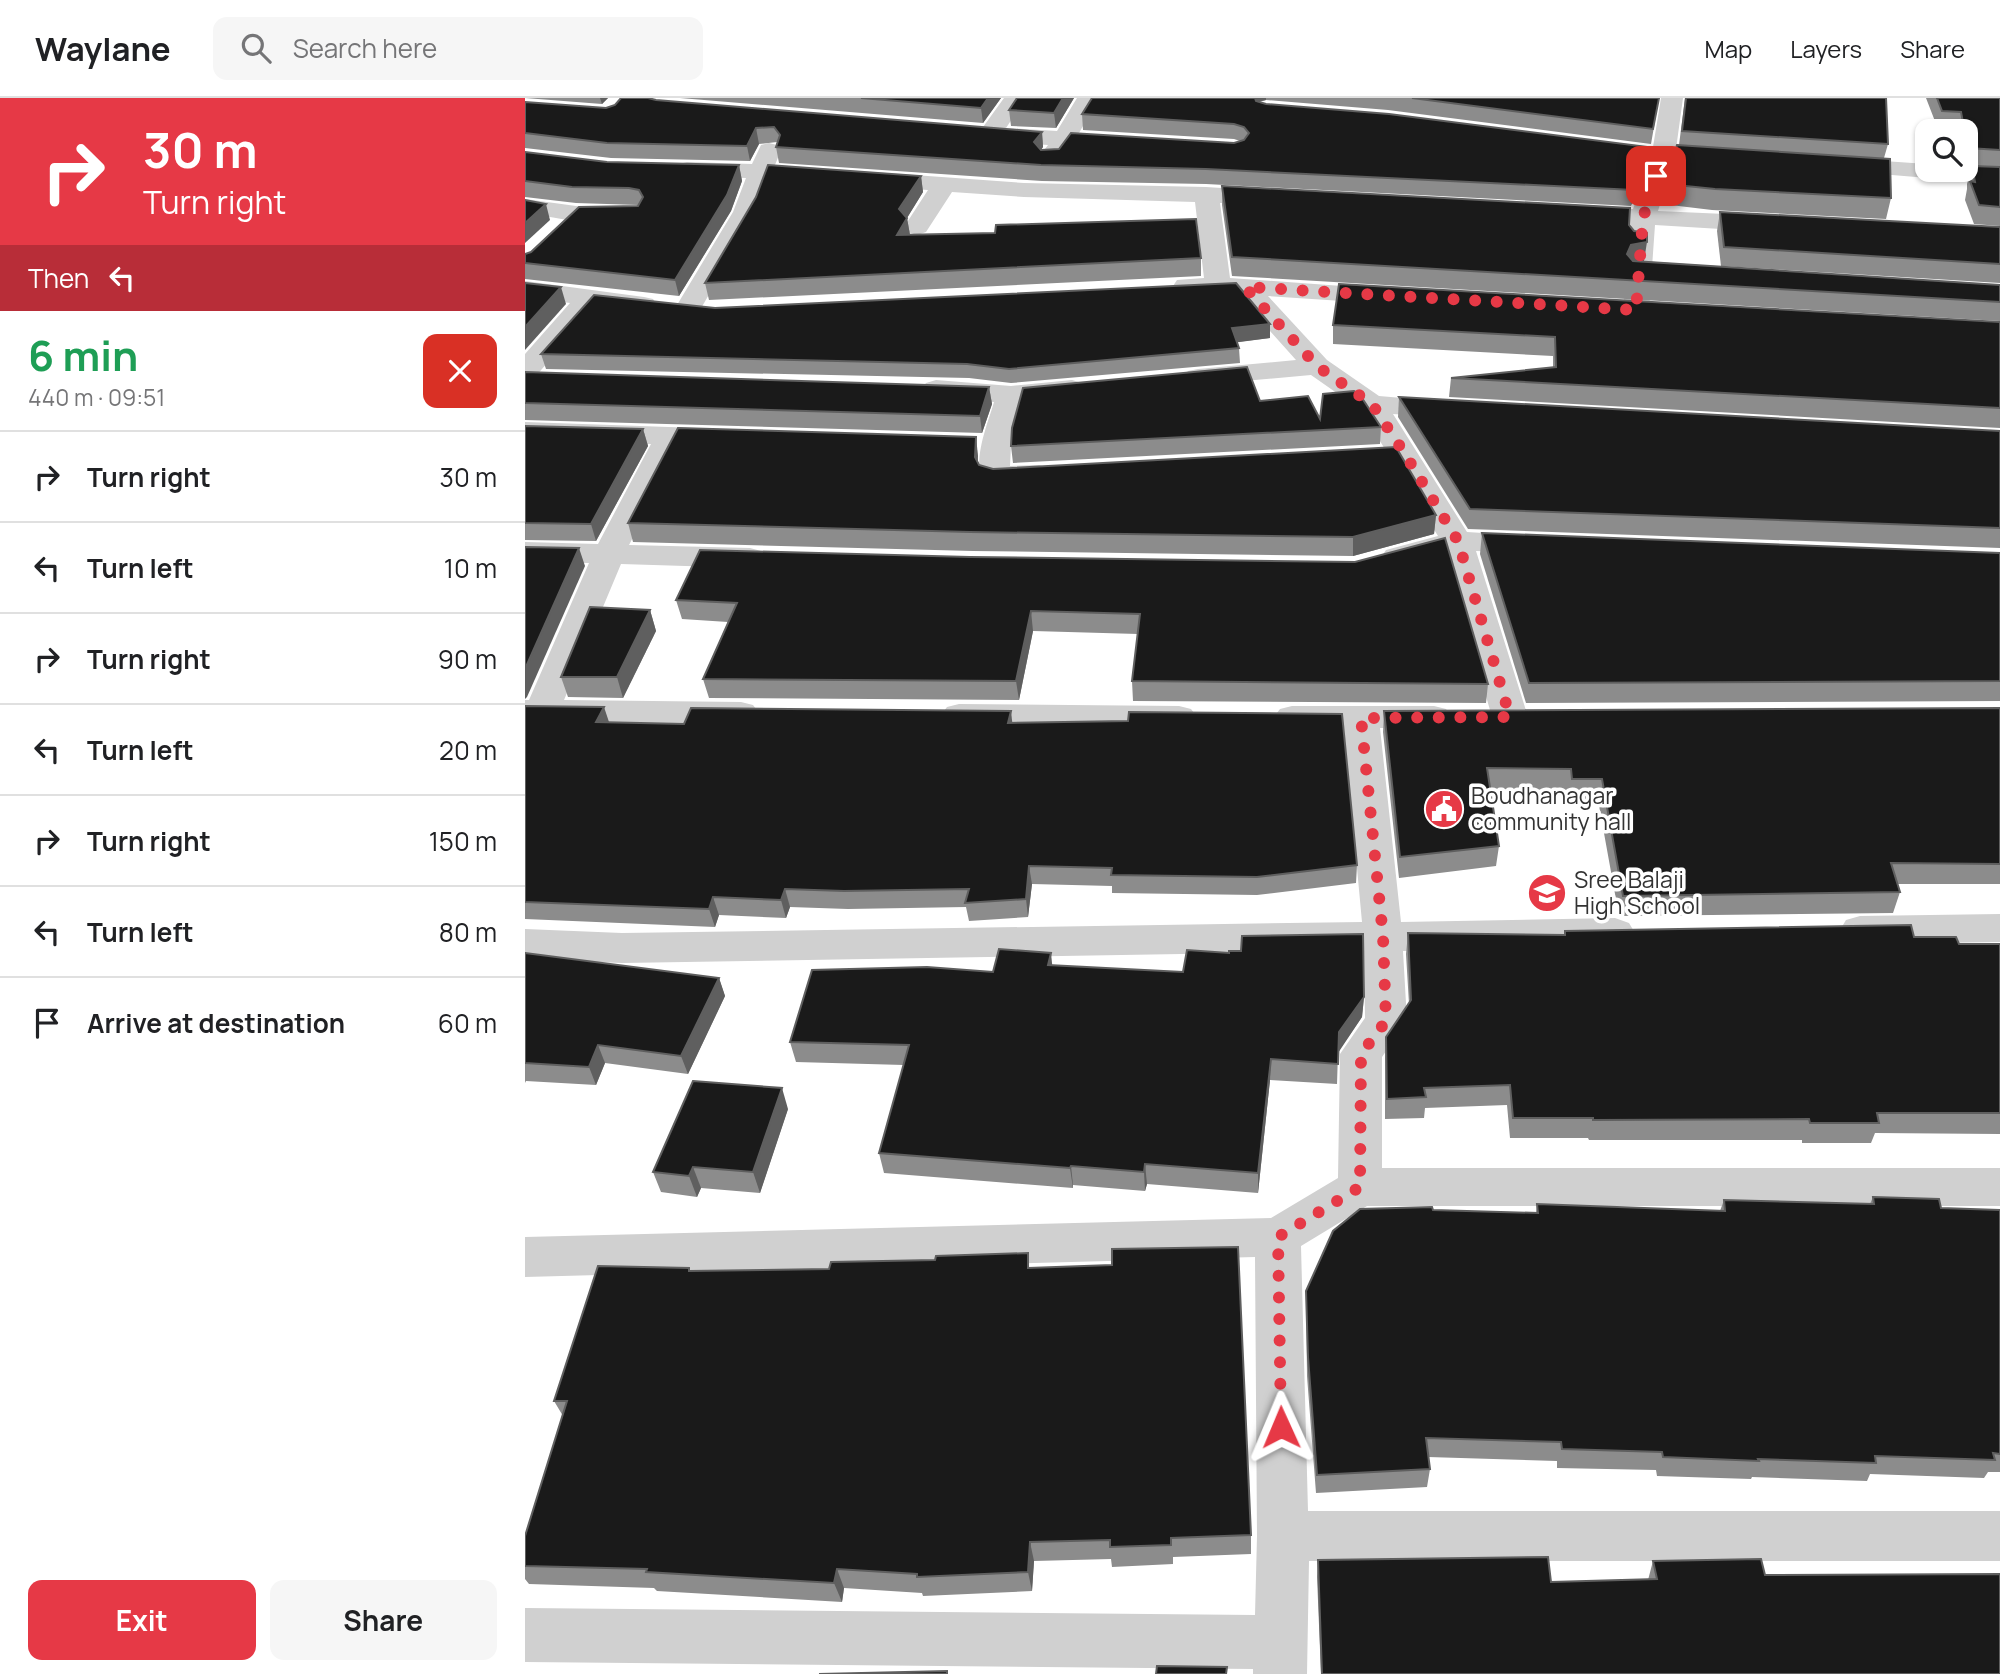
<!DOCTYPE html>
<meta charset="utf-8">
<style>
:root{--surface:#fff;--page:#f6f6f6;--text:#202124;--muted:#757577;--line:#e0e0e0;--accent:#e63946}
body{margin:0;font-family:Manrope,sans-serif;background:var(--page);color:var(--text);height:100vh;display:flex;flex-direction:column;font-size:26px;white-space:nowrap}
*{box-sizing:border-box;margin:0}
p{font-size:23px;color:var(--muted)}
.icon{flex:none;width:38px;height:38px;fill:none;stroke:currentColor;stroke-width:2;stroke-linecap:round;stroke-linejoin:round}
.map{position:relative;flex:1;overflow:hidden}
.sheet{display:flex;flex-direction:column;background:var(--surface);width:525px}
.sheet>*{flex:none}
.banner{background:#e63946;color:#fff;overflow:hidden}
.controls{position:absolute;left:1390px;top:21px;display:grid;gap:14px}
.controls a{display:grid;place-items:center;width:63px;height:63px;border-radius:14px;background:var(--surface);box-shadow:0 2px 5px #0004;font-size:35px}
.pin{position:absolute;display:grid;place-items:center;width:60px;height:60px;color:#fff;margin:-30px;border-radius:14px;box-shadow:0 4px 10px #0006}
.me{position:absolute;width:77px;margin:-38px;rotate:359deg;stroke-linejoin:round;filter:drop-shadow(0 0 5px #0008)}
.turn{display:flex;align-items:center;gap:24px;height:147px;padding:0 28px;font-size:32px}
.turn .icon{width:91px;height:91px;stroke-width:2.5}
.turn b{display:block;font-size:49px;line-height:60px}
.then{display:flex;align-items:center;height:66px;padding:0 28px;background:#0003;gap:14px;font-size:26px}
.round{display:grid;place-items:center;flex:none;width:74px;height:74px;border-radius:14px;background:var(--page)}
.headline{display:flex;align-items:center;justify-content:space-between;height:119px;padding:0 28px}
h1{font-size:42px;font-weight:700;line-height:52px;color:#1e9e55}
.button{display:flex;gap:14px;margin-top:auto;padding:14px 28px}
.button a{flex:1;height:80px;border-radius:14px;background:var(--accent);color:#fff;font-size:28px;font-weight:700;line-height:80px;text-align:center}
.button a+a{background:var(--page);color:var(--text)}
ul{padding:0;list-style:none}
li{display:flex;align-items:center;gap:21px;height:91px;padding:0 28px;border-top:2px solid var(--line)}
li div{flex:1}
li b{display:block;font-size:26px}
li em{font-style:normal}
header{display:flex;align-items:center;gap:42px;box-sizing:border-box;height:98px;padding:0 35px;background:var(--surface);border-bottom:2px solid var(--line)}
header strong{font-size:33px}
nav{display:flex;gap:38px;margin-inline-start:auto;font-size:24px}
.search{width:490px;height:63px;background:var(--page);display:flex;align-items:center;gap:18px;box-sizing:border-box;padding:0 24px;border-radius:14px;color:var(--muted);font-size:26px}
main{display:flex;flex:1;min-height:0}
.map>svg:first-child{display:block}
</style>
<header>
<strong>Waylane</strong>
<div class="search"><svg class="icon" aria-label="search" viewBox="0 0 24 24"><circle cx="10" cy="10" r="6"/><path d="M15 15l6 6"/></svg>Search here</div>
<nav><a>Map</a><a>Layers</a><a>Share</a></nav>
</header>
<main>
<section class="sheet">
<div class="banner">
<div class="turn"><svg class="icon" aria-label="right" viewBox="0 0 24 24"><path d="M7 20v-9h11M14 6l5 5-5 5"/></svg><div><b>30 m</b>Turn right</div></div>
<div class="then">Then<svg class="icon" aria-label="left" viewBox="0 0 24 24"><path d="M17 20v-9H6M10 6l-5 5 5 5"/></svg></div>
</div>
<div class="headline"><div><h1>6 min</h1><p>440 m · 09:51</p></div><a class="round" style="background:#d93025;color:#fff"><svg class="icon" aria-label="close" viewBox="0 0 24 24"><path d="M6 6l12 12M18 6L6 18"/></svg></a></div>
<ul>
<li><svg class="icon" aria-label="right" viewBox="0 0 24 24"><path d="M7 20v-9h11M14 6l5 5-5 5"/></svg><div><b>Turn right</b></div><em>30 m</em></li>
<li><svg class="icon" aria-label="left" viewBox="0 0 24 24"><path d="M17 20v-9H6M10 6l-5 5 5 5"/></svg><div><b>Turn left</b></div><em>10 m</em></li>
<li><svg class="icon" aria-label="right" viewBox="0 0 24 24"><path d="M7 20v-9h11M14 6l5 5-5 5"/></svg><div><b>Turn right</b></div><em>90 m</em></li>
<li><svg class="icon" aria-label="left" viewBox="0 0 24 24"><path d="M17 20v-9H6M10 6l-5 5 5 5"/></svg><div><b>Turn left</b></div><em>20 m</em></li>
<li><svg class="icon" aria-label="right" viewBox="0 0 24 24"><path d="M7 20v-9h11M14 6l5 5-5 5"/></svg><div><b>Turn right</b></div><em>150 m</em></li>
<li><svg class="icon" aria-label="left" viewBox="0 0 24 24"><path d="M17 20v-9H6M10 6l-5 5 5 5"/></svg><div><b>Turn left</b></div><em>80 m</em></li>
<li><svg class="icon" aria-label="arrive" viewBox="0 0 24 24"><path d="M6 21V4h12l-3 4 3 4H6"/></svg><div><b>Arrive at destination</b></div><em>60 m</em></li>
</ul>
<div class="button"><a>Exit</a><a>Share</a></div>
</section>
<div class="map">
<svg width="1475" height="1576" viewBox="0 0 1475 1576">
<rect width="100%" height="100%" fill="#fff"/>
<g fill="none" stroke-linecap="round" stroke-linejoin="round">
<g fill="#d0d0d0" fill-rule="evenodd">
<polygon points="479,0 501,0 481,30 532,33 552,0 574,0 554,35 601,39 605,44 601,49 593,51 546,48 533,65 517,65 513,60 523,47 465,43 457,41 453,36"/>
<polygon points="1136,0 1158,0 1151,51 1210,56 1214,61 1210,66 1202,68 1147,65 1133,113 1245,118 1254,121 1258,126 1254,131 1245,134 1130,127 1124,212 1120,218 1111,220 1102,218 1098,212 1105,126 1045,121 1042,116 1045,111 1054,109 1108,111 1124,63 1070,56 1062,54 1058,49 1062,44 1070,42 1128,49"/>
<polygon points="244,45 252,47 256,52 250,67 499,85 681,89 758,94 761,99 758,104 749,106 695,105 705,180 872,192 876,198 872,204 863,206 743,198 802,262 854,298 936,305 940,311 936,317 926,320 868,316 942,434 1020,439 1025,446 1020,453 1009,455 951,453 1003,619 997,627 985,630 973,627 967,619 920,456 872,469 861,466 856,459 861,452 913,438 836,312 786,277 673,287 663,285 659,279 663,273 673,271 771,262 712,196 652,194 648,188 652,182 679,180 670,104 499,99 427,94 401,134 392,137 383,134 379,129 403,92 245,81 232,114 175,212 171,218 162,220 153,218 149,212 208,114 221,80 162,78 154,76 150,71 154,66 162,64 227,66 236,47"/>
<polygon points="1315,60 1402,66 1402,72 1440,72 1440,69 1475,72 1475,86 1307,72 1303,67 1307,62"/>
<path d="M0 101 51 108 108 111 111 116 108 121C74 130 34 120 0 115Z"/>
<polygon points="0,183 119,199 128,201 132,207 128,213 119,215 71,209 10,279 0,281 0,256 45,205 0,199"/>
<path d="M411 282 486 288 547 282 557 285 561 291 557 297 498 304 486 347 485 368 514 367 525 370 529 376 525 382 470 387 459 384C446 365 463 325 469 304L401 297 397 291 401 285Z"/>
<polygon points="0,324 201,331 211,334 216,340 211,346 201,349 156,347 104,447 225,450 236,453 241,460 236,467 225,470 96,466 39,602 216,604 228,607 234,615 228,623 216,626 0,624 0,602 4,602 64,465 0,464 0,444 73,446 126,346 0,342"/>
<polygon points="434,606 654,608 666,611 672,619 666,627 654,630 434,628 422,625 416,617 422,609"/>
<polygon points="767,608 909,608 921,611 927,619 921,627 909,630 855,630 876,824 1090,820 1104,825 1110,835 1104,845 1090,850 878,853 882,923 857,959 857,1070 1475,1070 1475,1108 842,1108 776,1148 783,1413 1475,1413 1475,1463 784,1463 782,1576 728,1576 728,1571 0,1564 0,1510 730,1517 732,1438 730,1159 0,1179 0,1139 746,1120 813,1080 815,956 840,920 839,853 97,865 0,861 0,831 97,835 837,824 819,630 767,630 755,627 749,619 755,611"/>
<polygon points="1475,816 1475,844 1335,846 1321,842 1315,832 1321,822 1335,818"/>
</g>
</g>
<g fill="#8c8c8c">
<polygon points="0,0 83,0 77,6"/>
<polygon points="126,0 131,2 517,34 518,49 516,52 709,45 715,43 709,41 558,32 557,16 567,0 1134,0 1126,46 863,12 741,2 734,4 741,6 1121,64 1106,108 681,86 517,83 254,65 251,49 252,44 234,46 225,63 86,60 0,50 0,4 81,10"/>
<polygon points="155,0 476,0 458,25"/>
<polygon points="492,0 549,0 531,30 486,28 484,12"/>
<polygon points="1160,0 1361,0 1363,46 1359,60 1366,100 1361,121 1187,112 1137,106 1141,86 1154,47"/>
<polygon points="1401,0 1475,0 1475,128 1449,126 1440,102 1442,91 1442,86 1447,68 1440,68 1440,33 1413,31"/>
<polygon points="0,54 82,64 214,67 217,83 206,113 154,198 0,181 0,165 113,107 51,105 0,99"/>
<polygon points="396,78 398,94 382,120 385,137 676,160 676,178 184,202 180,185"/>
<polygon points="697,88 1104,127 1119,163 1116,163 1475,187 1475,223 707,178 697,107"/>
<polygon points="1195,114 1475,129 1475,185 1196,168 1192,133"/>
<polygon points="190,210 745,240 712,244 714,250 715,265 486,285 444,280 21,271 16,256"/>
<polygon points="1475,224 1475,330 924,299 926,280 1028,269 1028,258 808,246 808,227"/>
<polygon points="0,274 464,289 467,306 457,335 0,322"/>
<polygon points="874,299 1475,333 1475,450 943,431 873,319"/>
<polygon points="735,303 795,321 856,329 855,346 488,365 486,348"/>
<polygon points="0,328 118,331 123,348 71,443 0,442"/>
<polygon points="451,339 453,364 454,367 468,371 911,417 909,436 828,458 448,453 108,444 103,425"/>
<polygon points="957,435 1475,455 1475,603 1001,605 955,456"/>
<polygon points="445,459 963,586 961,605 608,603 607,583 613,536 508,533 494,602 184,600 178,581 203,524 157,521 151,502"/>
<polygon points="125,512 131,533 98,600 43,599 36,579"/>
<polygon points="0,608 84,625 159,626 487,624 832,767 831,785 732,797 587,795 587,788 507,786 503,819 444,823 441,809 323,811 265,809 261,820 194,817 190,829 0,821"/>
<polygon points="1475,610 1475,786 1372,786 1375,794 1368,815 1094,818 1073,702 1044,701 1042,692 965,691 974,748 971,768 874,780 858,634 859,613"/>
<polygon points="1040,833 1389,839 1434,846 1475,846 1475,1036 1350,1035 1346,1045 1277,1045 1277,1042 1064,1042 1063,1040 985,1040 982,1007 900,1010 899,1020 860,1021 860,960 861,939 884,906 881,856 883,835 1039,837"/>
<polygon points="0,855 194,880 200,898 163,976 80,965 71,987 1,983 0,985"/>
<polygon points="528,868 839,899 837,919 813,954 812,986 745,982 733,1095 622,1086 620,1093 548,1087 548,1090 359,1075 354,1055 379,967 271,964 265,944 468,874"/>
<polygon points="263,1011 235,1095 176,1090 172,1099 136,1094 128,1074"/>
<polygon points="1348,1099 1416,1110 1475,1112 1475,1374 1463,1374 1459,1380 1345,1376 1342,1383 1227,1379 1226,1381 1132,1378 1131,1372 1032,1370 1032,1363 903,1359 905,1371 902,1389 791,1395 782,1278 781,1193 908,1112 1011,1115 1012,1106 1195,1113 1199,1102 1345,1106"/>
<polygon points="506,1170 726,1437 726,1456 648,1459 648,1466 587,1469 586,1461 509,1463 507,1493 398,1498 397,1495 319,1490 317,1504 132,1493 129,1490 4,1486 0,1481 0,1438 38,1318 29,1303 166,1173"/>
<polygon points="793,1462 1026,1484 1123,1482 1128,1463 1240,1477 1475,1576 796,1576 792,1479"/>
</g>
<g fill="#5f5f5f">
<polygon points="75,0 83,0 77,6"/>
<polygon points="463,0 476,0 458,25 456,10"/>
<polygon points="538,0 549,0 531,30 529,15"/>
<polygon points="728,0 741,0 741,2 732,4"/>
<polygon points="231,30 234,46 225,63 222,48"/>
<polygon points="517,34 518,49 510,60 509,44"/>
<polygon points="1123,49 1121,64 1106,108 1109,92"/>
<polygon points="214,67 217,83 206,113 154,198 150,182"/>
<polygon points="396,78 398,94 377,128 374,111"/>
<polygon points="21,106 25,122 0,145 0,125"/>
<polygon points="382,120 385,137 372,137"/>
<polygon points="1122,144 1119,163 1103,166 1102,156 1106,147"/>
<polygon points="36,189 41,206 0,252 0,229"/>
<polygon points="745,226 745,240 707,245 707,230"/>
<polygon points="464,289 467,306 457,335 455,318"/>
<polygon points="118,331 123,348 71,443 66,426"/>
<polygon points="451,339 453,358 452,378 450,359"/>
<polygon points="911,417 909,436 828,458 828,439"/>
<polygon points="54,450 60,468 2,599 0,601 0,571"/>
<polygon points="125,512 131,533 98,600 92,579"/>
<polygon points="506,513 508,533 494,602 491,583"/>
<polygon points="79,609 85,627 71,624"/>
<polygon points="486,613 488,631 483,625"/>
<polygon points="504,768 507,786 503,819 501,801"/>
<polygon points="260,791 265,809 261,820 256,802"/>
<polygon points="188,799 194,817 190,829 184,811"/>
<polygon points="526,855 528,875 523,867"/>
<polygon points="194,880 200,898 163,976 156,958"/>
<polygon points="839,899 837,919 813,955 814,934"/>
<polygon points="73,947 80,965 71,987 64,969"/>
<polygon points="746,961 745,982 733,1095 733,1075"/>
<polygon points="257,990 263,1011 235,1095 228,1074"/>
<polygon points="620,1066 622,1086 620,1093 619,1074"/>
<polygon points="546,1068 548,1087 548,1090 545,1070"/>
<polygon points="168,1069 176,1090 172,1099 164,1078"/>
<polygon points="505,1444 509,1463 507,1493 503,1474"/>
<polygon points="312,1471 319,1490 317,1504 309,1485"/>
</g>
<g fill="#1a1a1a" stroke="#5f5f5f" stroke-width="2">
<polygon points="96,0 123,0 131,2 517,34 509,44 516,52 534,51 546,35 709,45 719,42 724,35 719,29 709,26 557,16 567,0 730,0 731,3 741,6 864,16 1123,49 1109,92 681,71 516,67 251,49 255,37 249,29 231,30 222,48 82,45 0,35 0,4 81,10 90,7"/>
<polygon points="336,0 463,0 456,10"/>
<polygon points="492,0 538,0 529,15 484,12"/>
<polygon points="887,0 1134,0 1128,31"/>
<polygon points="1161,0 1361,0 1363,46 1157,33"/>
<polygon points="1412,0 1475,0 1475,52 1443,50 1436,14 1417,13"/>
<polygon points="1152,47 1365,61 1366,100 1190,91 1141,86"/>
<polygon points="0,54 82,64 214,67 202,97 150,182 0,165 0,156 6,154 54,109 113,108 118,99 114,92 104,90 47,89 0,83"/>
<polygon points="243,67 396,78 374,111 382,120 372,137 470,135 471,127 671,121 676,160 180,185 231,99"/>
<polygon points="1447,68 1475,69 1475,109 1454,107 1445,83 1450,84"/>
<polygon points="697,88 1105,110 1104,127 1109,133 1122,135 1122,144 1106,147 1102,156 1108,163 1475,187 1475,204 707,159"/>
<polygon points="0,102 21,106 0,125"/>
<polygon points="1195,114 1475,129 1475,166 1199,149"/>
<polygon points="0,185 36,189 0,229"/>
<polygon points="711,185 745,226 707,230 714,250 484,271 442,266 16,256 69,197 190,210"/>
<polygon points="814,186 1475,224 1475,310 926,280 1031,269 1030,239 808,227"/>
<polygon points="722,269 735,303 783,298 795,321 798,296 829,293 835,297 856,329 486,348 487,330 498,290"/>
<polygon points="0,274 464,289 455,318 0,305"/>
<polygon points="874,299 1475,333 1475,430 945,411"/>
<polygon points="0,328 118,331 66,426 0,425"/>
<polygon points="153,330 451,339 450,359 454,367 468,371 871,349 911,417 828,439 445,434 103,425"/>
<polygon points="957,435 1475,455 1475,583 1004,585"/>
<polygon points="920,440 963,586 607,583 615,516 506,513 491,583 178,581 212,505 151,502 175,452 445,459 830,464"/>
<polygon points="0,449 54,450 0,571"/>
<polygon points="65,509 125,512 92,579 36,579"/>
<polygon points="0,608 79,609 71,624 159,626 166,610 486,613 483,625 603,623 604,614 817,616 832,767 732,779 586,777 587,770 504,768 501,801 440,805 444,791 319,793 260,791 256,802 188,799 184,811 0,804"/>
<polygon points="1475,610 1475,766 1366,765 1375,794 1098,798 1077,681 1047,681 1046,671 962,670 974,748 875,759 859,613"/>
<polygon points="1386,827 1389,839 1431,839 1434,846 1475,846 1475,1015 1352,1015 1354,1025 1285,1025 1284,1021 1068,1022 1068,1020 988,1020 985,987 899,990 901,999 862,1001 861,939 886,902 883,835 1040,837 1040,833"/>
<polygon points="838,836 839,899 814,934 813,966 746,961 733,1075 620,1066 619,1074 546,1068 545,1070 354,1055 384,947 265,944 287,872 402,869 468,874 474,851 526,855 523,867 658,874 662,852 704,855 704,853 716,853 717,838"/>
<polygon points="0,855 194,880 156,958 73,947 64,969 0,965"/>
<polygon points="168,983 257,990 228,1074 168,1069 164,1078 128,1074"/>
<polygon points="1348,1099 1414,1101 1416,1110 1475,1112 1475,1356 1468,1355 1470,1362 1350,1358 1351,1365 1233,1361 1234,1363 1138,1359 1137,1354 1037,1351 1036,1344 901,1340 905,1371 792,1377 783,1259 781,1193 808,1133 835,1111 907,1109 908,1112 1013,1115 1012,1106 1200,1113 1199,1102 1349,1106"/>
<polygon points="713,1149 726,1437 646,1440 646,1447 585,1449 585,1442 505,1444 503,1474 392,1479 392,1476 312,1471 309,1485 121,1474 122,1471 0,1468 0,1438 42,1303 29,1303 73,1168 164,1170 164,1173 304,1171 306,1164 410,1162 411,1158 503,1155 503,1170 587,1167 587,1151"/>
<polygon points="1023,1459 1026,1484 1132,1481 1128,1463 1236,1461 1240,1477 1475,1476 1475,1576 797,1576 793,1462"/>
<polygon points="632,1568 702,1569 701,1576 631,1576"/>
<polygon points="422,1573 422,1576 294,1576"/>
</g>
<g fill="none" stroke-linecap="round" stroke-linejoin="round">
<polyline stroke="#e63946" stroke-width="12" stroke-dasharray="0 21.6" points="756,1329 753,1139 835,1089 836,956 861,923 858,838 836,620 985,619 933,443 880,356 847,306 792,268 720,189 1111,212 1118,120 1131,78"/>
</g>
<defs>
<g id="civic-disc" transform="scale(2.0125)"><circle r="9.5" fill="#e63946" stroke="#fff"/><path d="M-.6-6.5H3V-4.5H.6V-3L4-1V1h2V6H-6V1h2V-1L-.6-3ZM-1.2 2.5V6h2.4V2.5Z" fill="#fff"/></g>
<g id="school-disc" transform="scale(2.0125)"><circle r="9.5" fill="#e63946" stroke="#fff"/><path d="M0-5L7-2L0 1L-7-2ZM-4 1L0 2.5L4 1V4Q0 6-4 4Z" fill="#fff"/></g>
</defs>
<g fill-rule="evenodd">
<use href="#civic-disc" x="919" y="711"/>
<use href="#school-disc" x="1022" y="795"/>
</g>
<g text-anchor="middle" stroke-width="7" stroke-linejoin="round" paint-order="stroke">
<g font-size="23" fill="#333" stroke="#fff" text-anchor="start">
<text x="946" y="706">Boudhanagar<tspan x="946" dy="26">community hall</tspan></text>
<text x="1049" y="790">Sree Balaji<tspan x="1049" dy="26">High School</tspan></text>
</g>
</g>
</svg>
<div class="controls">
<a><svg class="icon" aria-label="search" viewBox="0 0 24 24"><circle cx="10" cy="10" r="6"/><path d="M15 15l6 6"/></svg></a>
</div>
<div class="pin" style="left:1131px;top:78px;background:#d93025"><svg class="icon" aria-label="arrive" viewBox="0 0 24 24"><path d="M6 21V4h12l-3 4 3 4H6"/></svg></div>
<svg class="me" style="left:756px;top:1329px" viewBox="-20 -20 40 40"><path d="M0-17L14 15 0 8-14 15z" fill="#e63946" stroke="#fff" stroke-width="4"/></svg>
</div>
</main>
